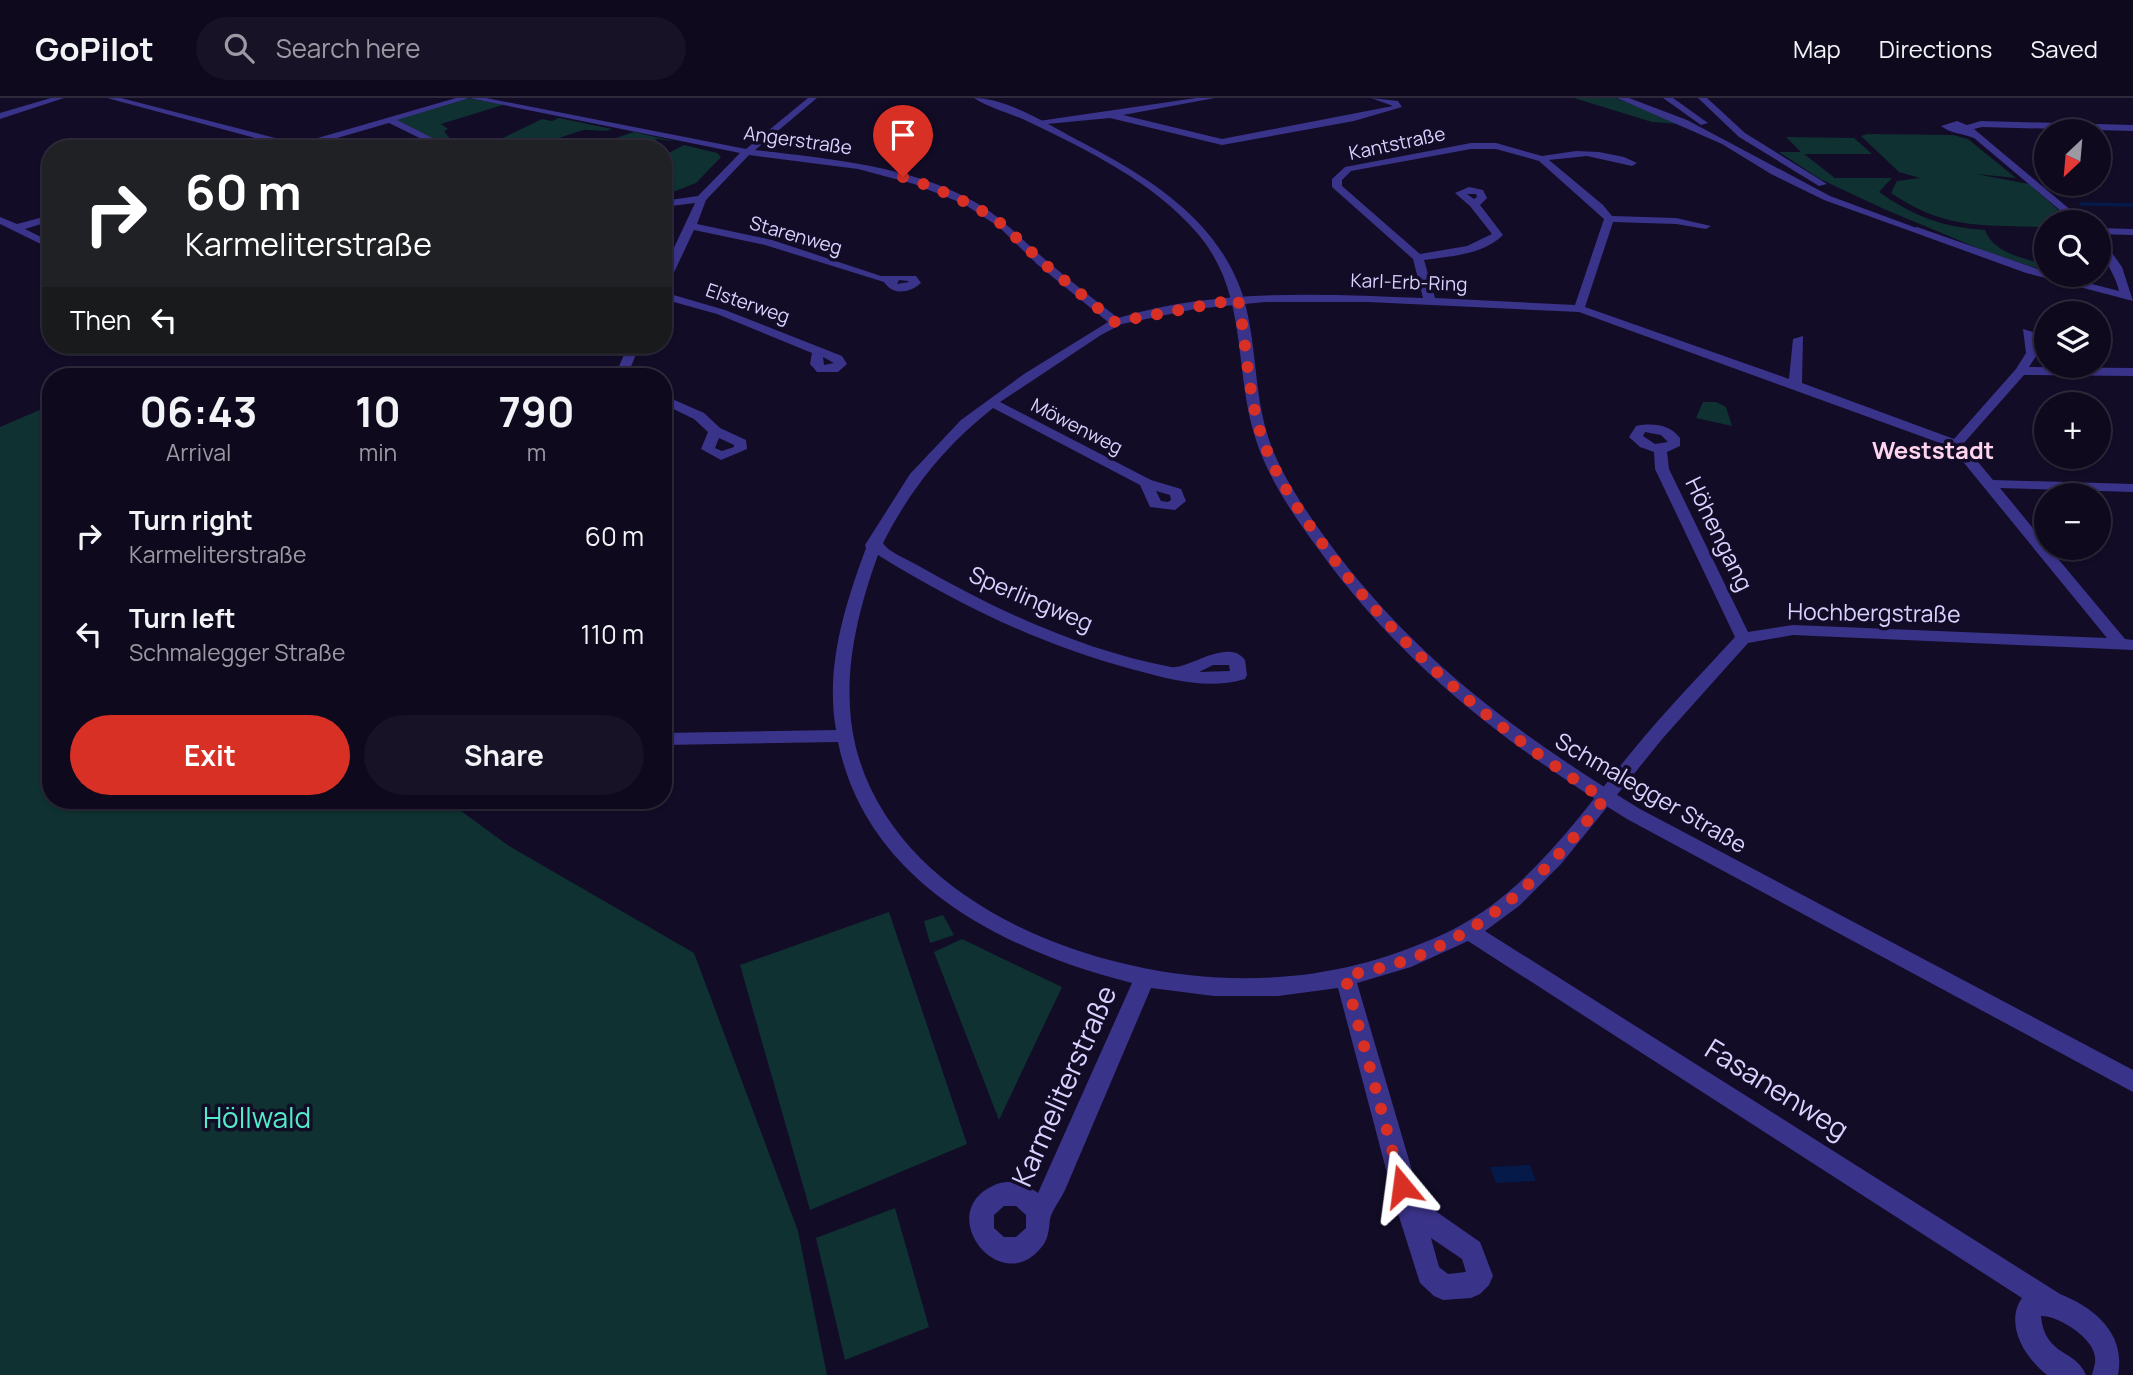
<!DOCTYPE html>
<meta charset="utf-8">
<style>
:root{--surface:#0e091d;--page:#171226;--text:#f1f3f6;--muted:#9b9aa4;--line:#2e2a3b;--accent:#d93025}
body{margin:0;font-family:Manrope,sans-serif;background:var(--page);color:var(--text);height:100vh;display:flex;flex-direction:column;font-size:26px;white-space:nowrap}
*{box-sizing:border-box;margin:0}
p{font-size:23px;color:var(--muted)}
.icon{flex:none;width:38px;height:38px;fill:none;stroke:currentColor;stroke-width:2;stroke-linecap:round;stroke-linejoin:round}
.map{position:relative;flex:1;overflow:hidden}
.drawer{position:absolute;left:42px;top:270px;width:630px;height:441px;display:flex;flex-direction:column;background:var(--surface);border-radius:28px;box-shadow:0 2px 5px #0004,0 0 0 2px var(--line)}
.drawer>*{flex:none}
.guide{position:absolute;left:42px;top:42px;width:630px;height:214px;border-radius:28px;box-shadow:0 2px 5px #0004,0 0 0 2px var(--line);background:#202124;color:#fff;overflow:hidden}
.needle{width:46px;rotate:206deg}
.controls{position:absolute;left:2034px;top:21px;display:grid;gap:14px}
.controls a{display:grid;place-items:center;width:77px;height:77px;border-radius:50%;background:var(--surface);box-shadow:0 2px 5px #0004,0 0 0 2px var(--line);font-size:35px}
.pin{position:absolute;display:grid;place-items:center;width:60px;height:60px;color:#fff;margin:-72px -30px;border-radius:50% 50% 50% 0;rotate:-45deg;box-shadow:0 0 7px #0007}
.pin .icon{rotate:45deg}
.me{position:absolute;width:77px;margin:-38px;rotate:344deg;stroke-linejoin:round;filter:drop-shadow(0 0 5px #0008)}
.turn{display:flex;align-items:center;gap:24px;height:147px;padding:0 28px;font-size:32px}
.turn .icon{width:91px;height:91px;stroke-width:2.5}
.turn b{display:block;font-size:49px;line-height:60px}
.then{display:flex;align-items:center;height:66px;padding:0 28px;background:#0003;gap:14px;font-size:26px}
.eta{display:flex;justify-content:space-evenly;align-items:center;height:119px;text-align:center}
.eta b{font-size:42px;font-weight:700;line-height:49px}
.cta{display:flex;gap:14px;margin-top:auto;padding:14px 28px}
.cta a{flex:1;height:80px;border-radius:42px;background:var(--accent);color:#fff;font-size:28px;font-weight:700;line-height:80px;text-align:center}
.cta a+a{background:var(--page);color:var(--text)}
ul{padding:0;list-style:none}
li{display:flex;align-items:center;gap:21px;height:98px;padding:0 28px}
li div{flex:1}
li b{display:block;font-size:26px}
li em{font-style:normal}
header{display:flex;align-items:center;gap:42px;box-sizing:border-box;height:98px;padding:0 35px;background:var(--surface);border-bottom:2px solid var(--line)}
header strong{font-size:33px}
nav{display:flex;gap:38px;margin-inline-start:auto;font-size:24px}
.search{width:490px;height:63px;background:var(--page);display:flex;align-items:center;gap:18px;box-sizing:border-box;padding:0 24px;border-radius:38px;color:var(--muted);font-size:26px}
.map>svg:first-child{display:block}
</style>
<header>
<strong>GoPilot</strong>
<div class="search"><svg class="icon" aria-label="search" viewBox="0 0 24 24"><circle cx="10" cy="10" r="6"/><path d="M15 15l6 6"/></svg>Search here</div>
<nav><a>Map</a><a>Directions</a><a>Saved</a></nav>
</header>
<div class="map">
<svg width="2133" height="1277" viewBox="0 0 2133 1277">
<rect width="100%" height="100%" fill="#120c27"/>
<g fill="#0f3131">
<path d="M465 0 506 6 441 26 448 31 444 33 451 42 468 44 475 48C449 60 413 33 390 22Z"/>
<polygon points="1574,0 1616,0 1681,26 1652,24"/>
<path d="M559 20 612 31C604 35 591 31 583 32L526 51H519L501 41 542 21 552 23Z"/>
<polygon points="634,34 677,44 657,41 639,51 605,51 610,45 601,45"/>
<path d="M1867 36 1953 37 1968 41 2016 80 1976 76 2029 86 2072 124H2046V129C1983 127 1945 132 1891 95L1897 83 1920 80 1899 74 1861 38Z"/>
<path d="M1786 39 1854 40 1872 56H1804L1835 80H1892L1879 94C1915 119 1942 129 1985 132 1994 156 2024 160 2046 167V173L1987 154 1884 111 1820 81 1779 54H1801Z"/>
<polygon points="684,47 717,55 721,59 696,85 663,98 663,58"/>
<polygon points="1703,304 1716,304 1726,309 1732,328 1696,320"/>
<polygon points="51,307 51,702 446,702 509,748 694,855 798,1133 827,1277 0,1277 0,329"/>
<polygon points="889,814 967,1046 810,1112 740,867"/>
<polygon points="943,817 954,837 930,845 924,823"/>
<polygon points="962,841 1062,889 999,1022 934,854"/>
<polygon points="895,1110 929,1229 845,1262 816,1140"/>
</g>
<polygon fill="#051a48" points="1530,1067 1536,1083 1496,1085 1490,1069"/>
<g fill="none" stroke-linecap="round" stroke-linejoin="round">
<polyline stroke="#051a48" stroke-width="3.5" points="2081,106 2133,107"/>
<g fill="#3a338a" fill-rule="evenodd">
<polygon points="51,0 64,0 0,21 0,15"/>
<path d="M107 0H121L283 42 290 48 456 0H486L746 51 808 0H817L755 52C828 61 907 67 973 103 1002 119 1022 142 1047 163 1070 183 1094 201 1118 220 1216 190 1322 196 1423 200L1413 161 1332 89V81L1345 69 1471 45H1496L1542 58 1576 53 1599 54 1624 59 1637 65 1632 68 1587 58 1549 62 1603 107 1612 118 1676 120 1711 128 1706 131 1676 126 1613 124 1585 209 1789 281 1793 241 1803 238 1802 285 1954 341 2016 271 2026 255 2023 231 2033 234 2038 255 2029 269 2133 270V278L2024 277 1963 346 1993 382 2133 386V394L2000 390 2046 446V450H2049L2125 541 2133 542V552L1793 537 1748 545 1663 640 1561 766 1519 808 1485 833 2060 1196C2095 1210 2126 1236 2118 1277H2092C2093 1272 2096 1265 2095 1260 2095 1241 2058 1217 2041 1218 2045 1259 2076 1251 2086 1277H2047C2025 1260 2004 1226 2022 1200L1468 843 1411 869 1357 885 1421 1103 1480 1144 1493 1178 1489 1187 1480 1196 1471 1200 1443 1202 1434 1198 1420 1185 1396 1109 1338 890 1278 898H1214L1151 890 1065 1092C1061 1101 1052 1112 1050 1121 1049 1132 1048 1143 1040 1151 998 1200 931 1112 997 1086 1012 1081 1026 1086 1038 1095L1132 885C1005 853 867 785 838 644L663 647V635L836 632C825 569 845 507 866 450L865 447 910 376 961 322 1024 276 1108 224 1038 167 999 129 964 106 914 86 858 71 749 57 706 102 697 126 772 142 881 178H916L921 185C910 195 893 198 884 184L765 147 694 132 669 185 663 188V173L695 105 663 109V103L698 98 740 55 469 0 397 22 454 51H442L389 25 299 51H282L277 46ZM1471 51H1496L1539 63 1604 121 1575 207 1435 200 1424 162C1451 158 1483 157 1503 137L1480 107 1487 100 1483 92 1469 89 1455 95 1470 108 1492 136 1467 148 1420 156 1342 88V82L1351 73ZM1467 96H1476L1477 99 1474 101ZM899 182 908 183 909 184 897 186ZM1265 204H1368L1579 214 1951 349 2107 540 1793 527 1748 534 1669 371 1667 354 1680 348V340C1669 326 1653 325 1636 328L1629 339 1640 349 1654 354 1655 371 1735 539C1701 576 1666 612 1634 651 1581 715 1530 792 1454 831 1399 858 1340 875 1279 879 1123 891 899 817 856 650 840 585 856 518 878 457 959 507 1043 548 1135 572 1172 582 1208 592 1245 581L1247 577 1245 562C1228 539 1188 572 1171 569 1081 552 996 512 917 467 907 461 888 454 883 445 911 390 945 348 993 310L1140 387 1150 409 1175 412 1186 403 1181 391 1151 382 1000 304 1101 237 1122 226 1195 211ZM1645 334 1661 337 1668 344 1655 346 1643 338ZM1156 393 1170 397 1171 402 1168 404 1161 403ZM1213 567H1229L1230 573 1199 574ZM1004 1108H1016L1026 1117V1130L1016 1139H1004L994 1130V1117ZM1431 1140 1462 1161 1466 1174 1448 1176 1439 1169Z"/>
<polygon points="1196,0 1215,0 1123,17 1222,41 1393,8 1371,0 1398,3 1402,9 1354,23 1222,47 1110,20 1036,27 1032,24"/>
<path d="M1957 23 1967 27 1981 23 2133 27V33L1982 29 1974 31 2085 124H2074L1974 40C1962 35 1951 36 1941 28Z"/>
<polygon points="51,117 51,123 25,131 51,144 51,151 0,126 0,119 17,126"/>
<path d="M1917 129 2046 174V177H2057L2119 193C2115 174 2098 155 2098 140L2102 141 2122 169 2133 203 2026 175 1913 134 1912 132Z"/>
<polygon points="2098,130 2133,131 2133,137 2098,136"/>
<path d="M663 194 725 212 842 258 847 266 838 274H817L810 266 812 255 717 216 663 201ZM823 259 834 265 824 267Z"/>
<polygon points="628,247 640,247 627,278 615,278"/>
<path d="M663 297 704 315 720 330 746 342 747 351 721 362 701 351 708 334 694 321 663 306ZM719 340 734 347V349L722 353 715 350Z"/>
</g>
<g fill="#3a338a" fill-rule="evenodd">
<path d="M974 0C1009 0 1054 30 1085 46 1150 80 1217 122 1242 195 1255 235 1254 279 1263 320 1271 358 1292 392 1314 424 1402 551 1510 632 1640 711L2133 972V994L1627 721C1507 647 1403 568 1319 452 1294 418 1269 382 1256 342 1233 272 1249 196 1198 136 1154 84 1087 52 1027 23 1010 15 989 10 974 0Z"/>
<polygon points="1617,0 1629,0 1687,22 1830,98 1922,132 1913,134 1824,102 1771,76 1722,46"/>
<polygon points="1663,0 1673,0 1708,25 1701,27"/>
<polygon points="1698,0 1707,0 1745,35 1827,86 1819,88 1739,39"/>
</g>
</g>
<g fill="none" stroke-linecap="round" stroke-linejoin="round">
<path stroke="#d93025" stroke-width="12" stroke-dasharray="0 21.6" d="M903 79 935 90 978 110 1003 127 1042 164 1115 224 1238 201C1246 242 1247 285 1258 326 1269 368 1292 403 1317 438 1393 547 1493 629 1604 701 1558 764 1499 822 1427 854 1401 866 1372 872 1345 878L1402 1088"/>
</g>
<g text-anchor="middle" stroke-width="7" stroke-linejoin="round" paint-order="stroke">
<g font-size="19" fill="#d9d2ff" stroke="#120c27">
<text transform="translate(798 42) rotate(8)" y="7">Angerstraße</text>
<text transform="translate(1397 45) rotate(-12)" y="7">Kantstraße</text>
<text transform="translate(796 137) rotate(16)" y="7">Starenweg</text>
<text transform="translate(1409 184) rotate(2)" y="7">Karl-Erb-Ring</text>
<text transform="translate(748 205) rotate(19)" y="7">Elsterweg</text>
<text transform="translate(1077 328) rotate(27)" y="7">Möwenweg</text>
</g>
<g font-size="23" fill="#d9d2ff" stroke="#120c27">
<text transform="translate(1719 436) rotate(64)" y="8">Höhengang</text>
<text transform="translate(1031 501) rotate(23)" y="8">Sperlingweg</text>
<text transform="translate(1874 515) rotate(1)" y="8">Hochbergstraße</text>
<text transform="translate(1651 695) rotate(30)" y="8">Schmalegger Straße</text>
</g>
<g font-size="24" font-weight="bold" fill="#ffd4ed" stroke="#120c27">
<text x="1933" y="361">Weststadt</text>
</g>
<g font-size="28" fill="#d9d2ff" stroke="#120c27">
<text transform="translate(1064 988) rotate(-66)" y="10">Karmeliterstraße</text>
<text transform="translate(1777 991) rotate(32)" y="10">Fasanenweg</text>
</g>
<g font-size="28" fill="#52ebcc" stroke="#120c27">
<text x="257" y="1030">Höllwald</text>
</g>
</g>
</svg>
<div class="controls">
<a><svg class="needle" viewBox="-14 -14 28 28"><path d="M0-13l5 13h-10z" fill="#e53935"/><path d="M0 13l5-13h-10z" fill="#9b9aa4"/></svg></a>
<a><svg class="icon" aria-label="search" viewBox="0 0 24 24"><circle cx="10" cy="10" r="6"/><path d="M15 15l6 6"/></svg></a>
<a><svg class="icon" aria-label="layers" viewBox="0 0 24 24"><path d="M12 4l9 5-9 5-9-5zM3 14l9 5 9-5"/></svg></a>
<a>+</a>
<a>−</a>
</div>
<div class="pin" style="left:903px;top:79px;background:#d93025"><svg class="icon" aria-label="arrive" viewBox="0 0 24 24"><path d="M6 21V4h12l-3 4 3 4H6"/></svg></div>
<svg class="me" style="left:1402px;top:1088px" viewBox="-20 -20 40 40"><path d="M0-17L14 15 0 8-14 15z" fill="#d93025" stroke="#fff" stroke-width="4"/></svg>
<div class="guide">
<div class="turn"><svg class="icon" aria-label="right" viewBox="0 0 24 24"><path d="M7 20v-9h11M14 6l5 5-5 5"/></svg><div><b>60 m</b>Karmeliterstraße</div></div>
<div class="then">Then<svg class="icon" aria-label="left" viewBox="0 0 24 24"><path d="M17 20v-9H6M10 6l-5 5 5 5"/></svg></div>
</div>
<section class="drawer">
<div class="eta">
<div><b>06:43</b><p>Arrival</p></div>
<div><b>10</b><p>min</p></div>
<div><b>790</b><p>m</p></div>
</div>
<ul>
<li><svg class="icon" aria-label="right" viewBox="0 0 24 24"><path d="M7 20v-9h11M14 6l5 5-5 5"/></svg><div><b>Turn right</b><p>Karmeliterstraße</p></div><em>60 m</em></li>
<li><svg class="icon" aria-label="left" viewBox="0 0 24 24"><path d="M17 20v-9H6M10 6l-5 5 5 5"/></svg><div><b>Turn left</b><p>Schmalegger Straße</p></div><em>110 m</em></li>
</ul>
<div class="cta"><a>Exit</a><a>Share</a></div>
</section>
</div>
